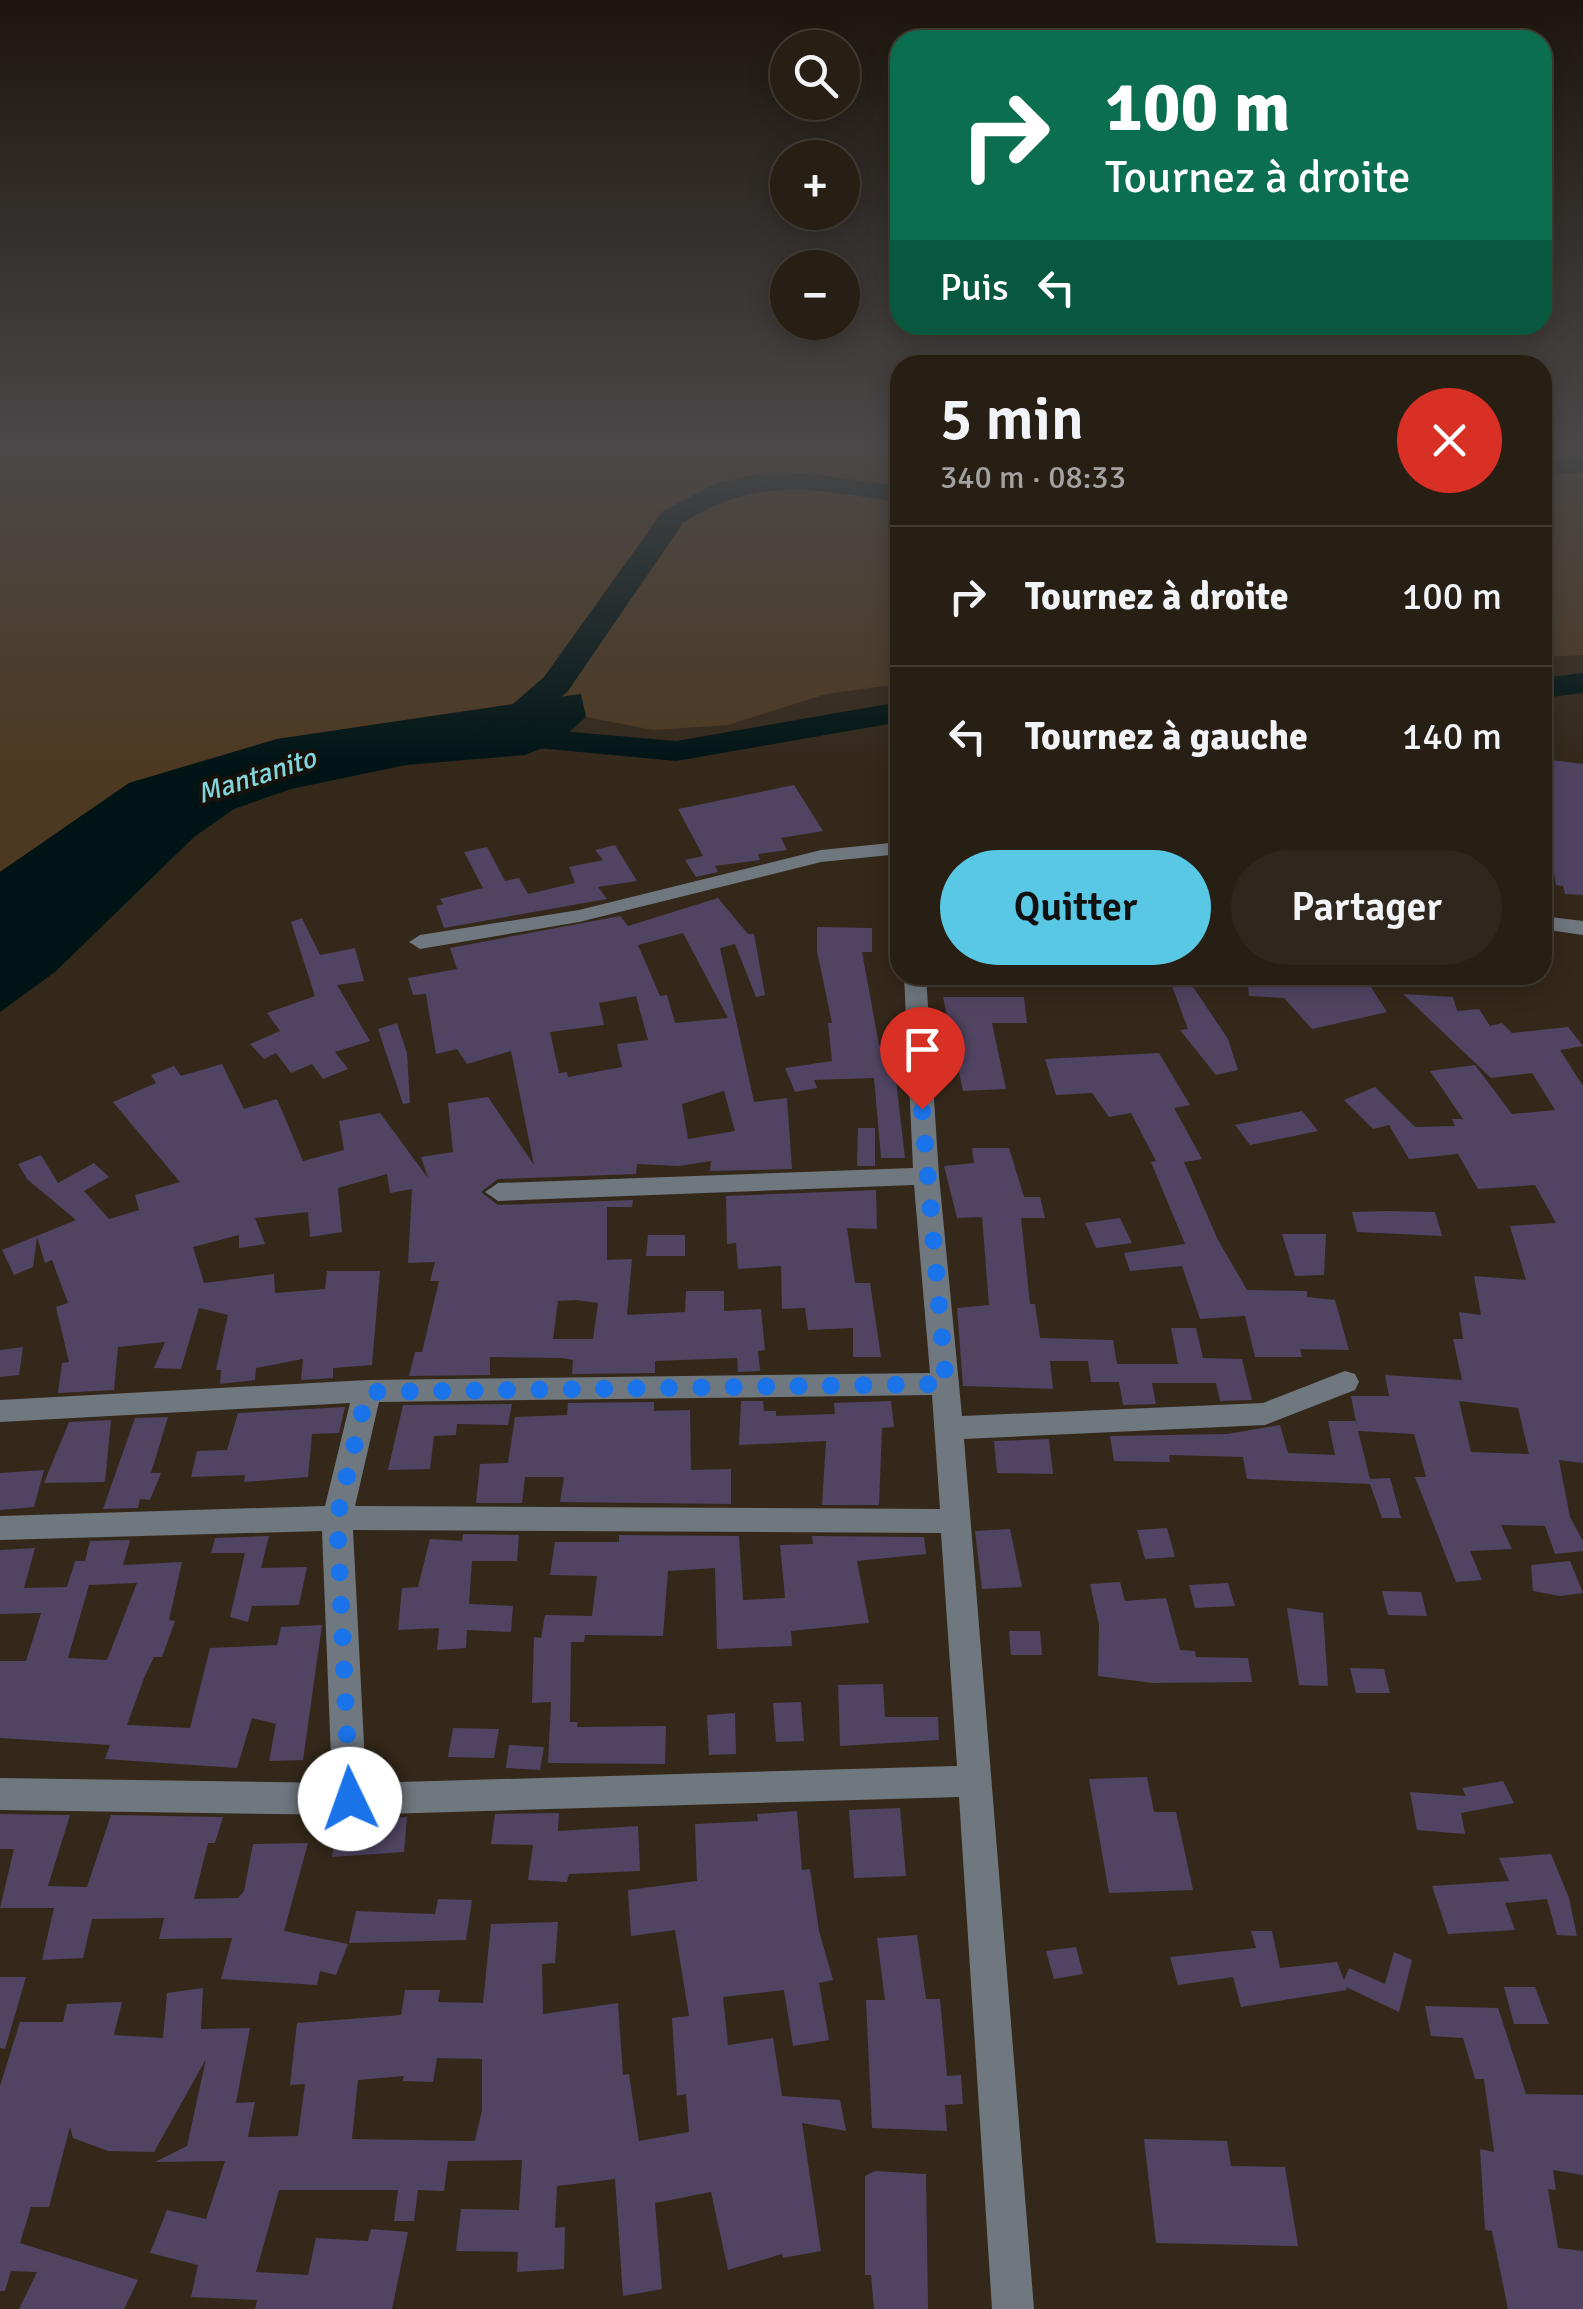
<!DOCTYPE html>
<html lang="fr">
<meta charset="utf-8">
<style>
:root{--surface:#271e14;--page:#2f271d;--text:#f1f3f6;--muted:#a4a2a0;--line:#433c34;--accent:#59c8e4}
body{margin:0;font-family:Signika,sans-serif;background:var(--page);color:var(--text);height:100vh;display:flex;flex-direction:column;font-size:38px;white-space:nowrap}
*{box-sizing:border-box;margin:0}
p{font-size:32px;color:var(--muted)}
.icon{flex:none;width:55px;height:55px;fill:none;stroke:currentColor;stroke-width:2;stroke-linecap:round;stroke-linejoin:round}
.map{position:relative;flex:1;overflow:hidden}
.details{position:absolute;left:890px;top:355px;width:662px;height:630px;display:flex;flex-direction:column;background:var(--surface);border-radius:30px;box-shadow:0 5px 25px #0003,0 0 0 2px var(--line)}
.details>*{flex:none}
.top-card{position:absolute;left:890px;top:30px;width:662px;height:305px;border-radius:30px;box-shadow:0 5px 25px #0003,0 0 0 2px var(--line);background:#0b6e4f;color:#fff;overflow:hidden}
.buttons{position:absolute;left:770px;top:30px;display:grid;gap:20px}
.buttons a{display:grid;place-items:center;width:90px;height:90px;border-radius:50%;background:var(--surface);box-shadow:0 5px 25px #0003,0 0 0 2px var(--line);font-size:50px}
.pin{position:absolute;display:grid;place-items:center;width:85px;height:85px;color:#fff;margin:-102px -42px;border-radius:50% 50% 50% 0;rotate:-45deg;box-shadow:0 0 10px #0007}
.pin .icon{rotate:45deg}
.me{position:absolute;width:110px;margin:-55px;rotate:357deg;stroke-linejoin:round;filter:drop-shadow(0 0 8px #0008)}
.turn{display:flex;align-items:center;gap:35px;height:210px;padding:0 50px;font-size:45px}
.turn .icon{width:130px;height:130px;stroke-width:2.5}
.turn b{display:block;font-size:70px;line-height:85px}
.then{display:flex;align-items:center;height:95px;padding:0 50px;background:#0003;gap:20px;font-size:38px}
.round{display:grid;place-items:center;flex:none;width:105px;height:105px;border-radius:52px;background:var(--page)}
.headline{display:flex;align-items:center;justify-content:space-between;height:170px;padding:0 50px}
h1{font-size:60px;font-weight:600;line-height:75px}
.action{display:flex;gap:20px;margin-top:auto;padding:20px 50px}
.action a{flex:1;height:115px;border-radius:60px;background:var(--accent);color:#111;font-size:40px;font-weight:600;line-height:115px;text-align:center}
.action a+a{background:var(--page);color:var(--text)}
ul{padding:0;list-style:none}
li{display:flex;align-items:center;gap:30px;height:140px;padding:0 50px;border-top:2px solid var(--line)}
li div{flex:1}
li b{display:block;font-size:38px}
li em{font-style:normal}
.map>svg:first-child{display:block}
</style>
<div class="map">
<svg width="1583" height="2309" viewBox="0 0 1583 2309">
<rect width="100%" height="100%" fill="#34281a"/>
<g fill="#4d3921">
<polygon points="0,448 900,448 900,684 826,694 728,725 653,730 586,717 580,694 277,739 129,783 0,872"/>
<polygon points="1542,448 1583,448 1583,655 1543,657"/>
</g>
<polygon fill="#001415" points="581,694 586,717 558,742 525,755 406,765 291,789 234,809 194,837 55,972 0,1012 0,872 129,783 277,739"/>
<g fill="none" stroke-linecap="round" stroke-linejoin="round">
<g fill="#001415" fill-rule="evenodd">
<rect x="1542" y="457" width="41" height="16"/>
<path d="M811 473 900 487V503C819 489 756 475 683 523L568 691 525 728 676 741 900 702V722L676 761 484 743 479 736 484 729 544 677 663 511 717 483 754 474Z"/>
<polygon points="1583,673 1583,693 1542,698 1542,678"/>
</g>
</g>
<g fill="#504462" fill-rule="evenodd">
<polygon points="1543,759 1583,764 1583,895 1565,894 1563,886 1556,885 1548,833 1542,833 1542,788 1548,788"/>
<polygon points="794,785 823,831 781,838 787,850 758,854 760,860 715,866 718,872 696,877 685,860 703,856 678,809"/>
<polygon points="615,845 637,881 598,887 607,899 444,928 436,906 443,904 440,899 483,888 464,852 487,847 505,881 519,878 528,894 575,883 569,867 603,860 595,850"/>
<path d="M718 898 748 934H754L765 995 756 997 735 944 720 948 754 1102 787 1098 792 1169 710 1171 711 1161 679 1166 637 1164 636 1174 498 1179 481 1192 498 1205 633 1200 632 1207H607V1260L632 1259 627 1315 685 1312 686 1291H724V1311L761 1309 765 1350 758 1351 760 1371 738 1372 737 1358 655 1361V1373L572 1374 573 1360 562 1358 490 1357V1375L409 1376 415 1352H422L439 1281H430L435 1262 408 1263 412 1189 390 1193 387 1174 338 1188 342 1232 310 1237 308 1212 255 1218 265 1244 239 1248V1235L193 1247 204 1283 274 1274 275 1293 325 1289 327 1271H380L372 1365 333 1368V1378L301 1380 303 1359 256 1368 255 1380 220 1384 221 1370H216L228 1315 199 1308 181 1369 154 1368 165 1342 118 1347 114 1390 58 1393 62 1363 69 1362 56 1307 68 1303 52 1260 45 1263 37 1237 33 1267 14 1275 2 1250 76 1220 27 1179 18 1164 41 1155 58 1183 94 1163 109 1177 84 1191 109 1219 139 1210 135 1195 180 1182 113 1102 156 1083 151 1075 174 1066 181 1076 222 1064 244 1109 277 1099 303 1161 344 1150 339 1121 380 1113 428 1178 421 1157 453 1152 448 1103 488 1097 534 1165 511 1051 467 1064 457 1049 436 1054 426 994 413 995 408 978 457 969 450 948 620 916 628 926ZM683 933 728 1018 675 1023 667 995 660 996 638 945ZM636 996 648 1040 617 1044 622 1067 568 1077 567 1072 559 1073 550 1032 604 1025 599 1003ZM724 1091 735 1131 688 1139 682 1104ZM576 1300 598 1303 593 1339H553L558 1301Z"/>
<polygon points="302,918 320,955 355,948 364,981 337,985 370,1041 335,1052 348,1069 323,1079 312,1064 291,1073 276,1053 264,1059 250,1044 280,1031 267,1013 315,996 291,922"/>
<polygon points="817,927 872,928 872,952 862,952 879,1045 892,1046 905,1158 881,1158 874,1078 814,1080 817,1088 795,1092 785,1068 832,1061 828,1023 832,1023 817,951"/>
<polygon points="1283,975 1363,975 1387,1012 1312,1029 1284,998 1249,996 1247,976 1284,979"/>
<polygon points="1170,981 1189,981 1228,1039 1238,1070 1216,1075 1180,1030 1188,1029"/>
<path d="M1403 994 1453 997 1457 1011 1479 1009 1490 1026 1502 1023 1512 1033 1568 1027 1583 1046 1560 1050 1583 1086V1463L1559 1460 1570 1517 1583 1541V1551L1555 1554 1545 1526 1501 1525 1512 1549 1470 1551 1482 1580 1456 1582 1415 1477H1426L1414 1434 1358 1431 1370 1479 1390 1478 1401 1518H1382L1370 1484 1247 1479 1243 1457 1169 1455 1170 1462 1114 1461 1110 1436 1227 1434 1280 1425 1288 1453 1335 1455 1328 1421H1355L1357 1427 1351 1396H1389L1385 1375 1462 1380 1453 1339H1463L1459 1312 1481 1315 1474 1276 1526 1280 1510 1226 1556 1223 1535 1185 1478 1189 1458 1154 1409 1159 1389 1125 1373 1129 1344 1100 1375 1087 1415 1127 1455 1126 1452 1119H1463L1430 1071 1475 1065 1512 1114 1555 1110 1532 1073 1491 1078ZM1459 1401 1518 1408 1529 1454 1471 1452Z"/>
<polygon points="943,997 1024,997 1027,1023 992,1023 1006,1089 963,1091"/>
<polygon points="397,1023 407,1053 410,1103 403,1104 378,1029"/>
<polygon points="1159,1053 1190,1105 1174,1108 1202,1159 1184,1162 1218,1240 1247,1290 1307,1291 1307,1297 1335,1300 1349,1350 1300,1349 1302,1357 1255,1357 1245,1316 1200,1319 1182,1266 1130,1271 1124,1253 1185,1244 1151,1162 1156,1161 1131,1113 1109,1117 1092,1093 1056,1095 1045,1059"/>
<polygon points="1302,1111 1318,1131 1250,1145 1235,1125"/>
<polygon points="858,1128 875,1128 875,1166 857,1166"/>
<polygon points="972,1148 1009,1148 1024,1197 1040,1197 1045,1218 1021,1218 1030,1304 1035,1304 1040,1338 1113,1340 1117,1364 1178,1364 1171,1328 1196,1328 1203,1358 1242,1359 1252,1400 1220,1401 1216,1383 1152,1383 1156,1404 1123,1405 1119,1382 1091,1382 1088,1361 1050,1361 1053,1389 963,1386 957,1308 989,1305 982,1217 957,1218 944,1166 974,1163"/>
<polygon points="876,1190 877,1229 847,1228 855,1283 870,1283 881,1357 853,1357 853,1328 808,1330 805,1308 782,1309 781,1266 738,1269 736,1243 727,1244 726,1196"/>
<polygon points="1387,1211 1435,1212 1442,1236 1357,1232 1352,1212"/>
<polygon points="1120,1218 1132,1243 1096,1248 1085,1223"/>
<polygon points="1282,1234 1326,1234 1324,1275 1295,1276"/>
<polygon points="648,1235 685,1235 685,1256 646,1256"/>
<polygon points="23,1347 19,1375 0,1377 0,1350"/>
<polygon points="741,1401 763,1401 764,1411 776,1411 776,1416 835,1414 834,1403 891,1401 894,1427 882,1428 879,1505 822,1505 826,1441 739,1445"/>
<polygon points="654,1402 654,1411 690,1410 691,1470 731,1469 731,1504 560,1502 564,1477 525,1477 522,1503 476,1503 480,1464 508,1463 515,1417 567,1415 568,1403"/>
<polygon points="512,1404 508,1425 457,1424 456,1435 434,1436 430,1469 388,1470 403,1405"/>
<polygon points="345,1407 339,1433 312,1434 308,1477 244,1482 245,1475 191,1477 197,1451 227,1450 238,1413"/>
<polygon points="168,1417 151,1473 161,1473 150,1500 140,1499 138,1508 103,1509 135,1418"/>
<polygon points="111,1420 105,1482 44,1483 69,1422"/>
<polygon points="1049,1439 1053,1474 997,1473 994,1441"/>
<polygon points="44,1470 34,1507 0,1510 0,1473"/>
<polygon points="1167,1528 1175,1557 1145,1559 1137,1530"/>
<polygon points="1010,1529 1022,1587 982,1589 975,1531"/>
<polygon points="463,1534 519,1535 517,1561 472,1561 469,1604 513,1606 511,1632 467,1630 466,1648 437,1650 439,1628 398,1630 402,1588 418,1587 430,1539 462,1541"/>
<polygon points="619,1535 739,1536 743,1600 785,1598 780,1545 813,1544 812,1536 924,1537 926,1554 857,1561 869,1623 791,1631 792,1646 717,1649 715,1568 668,1571 663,1636 585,1635 584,1642 571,1642 570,1722 578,1722 577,1727 666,1726 665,1764 548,1763 551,1702 532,1703 534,1637 541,1638 545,1615 592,1616 597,1576 550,1575 555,1542 619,1542"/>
<polygon points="269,1536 261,1568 307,1567 299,1605 252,1606 248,1622 230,1617 245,1553 211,1553 215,1538"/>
<path d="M130 1540 123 1565 182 1562 169 1620 175 1621 162 1657H154L144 1678 127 1725 190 1728 210 1648 277 1645 281 1627 322 1625 303 1760 269 1761 276 1724 252 1718 237 1768 105 1759 110 1745 0 1738V1661H26L41 1613 0 1614V1550L35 1548 24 1588 67 1587 75 1561H85L90 1541ZM137 1583 107 1660 68 1658 89 1585Z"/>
<polygon points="1570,1561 1583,1593 1560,1596 1533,1591 1531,1565"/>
<polygon points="1120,1582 1125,1601 1166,1598 1180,1650 1195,1651 1196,1657 1248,1658 1252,1682 1153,1683 1098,1676 1099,1625 1090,1584"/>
<polygon points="1228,1583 1235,1606 1195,1608 1189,1585"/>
<polygon points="1382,1591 1421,1592 1427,1616 1388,1615"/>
<polygon points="1287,1608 1323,1613 1328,1686 1299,1685"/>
<polygon points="1009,1631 1040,1631 1042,1655 1011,1655"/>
<polygon points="1350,1668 1384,1669 1390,1693 1356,1693"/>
<polygon points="883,1684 885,1717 938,1717 939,1740 840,1746 838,1685"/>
<polygon points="801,1702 804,1741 776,1742 773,1703"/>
<polygon points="735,1713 736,1754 709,1755 707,1715"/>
<polygon points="453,1728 499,1729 494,1758 448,1757"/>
<polygon points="509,1745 544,1747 540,1770 506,1768"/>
<polygon points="1147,1777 1154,1812 1176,1812 1193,1890 1109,1893 1089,1779"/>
<polygon points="1503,1781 1514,1803 1461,1813 1465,1834 1417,1830 1410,1792 1466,1796 1462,1788"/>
<polygon points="900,1808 906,1876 854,1878 849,1810"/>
<path d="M797 1811 802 1870 810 1869 819 1931 833 1980 819 1983 829 2040 793 2046 784 1990 723 1997 728 2045 773 2038 782 2096 840 2100 846 2131 802 2123 821 2251 783 2258 782 2254 728 2270 711 2192 655 2203 662 2289 623 2296 615 2179 557 2186 555 2228 565 2227 564 2269 517 2272 518 2252 456 2251 461 2209 519 2210 522 2160 448 2161 444 2191 418 2190 414 2221H394L398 2190H279L256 2272 308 2275 316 2238 368 2241 371 2229 408 2232 392 2309H255L257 2300 191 2297 198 2265 150 2253 167 2210 206 2219 225 2161 155 2162 187 2146 206 2059 154 2152 108 2151 73 2138 70 2127 49 2207H31L20 2243 138 2280 124 2309H19L37 2272 11 2271 5 2291H0V2086L20 2022H63L67 2004 122 2002 114 2035 163 2038 167 1993 203 1988 201 2029 250 2028 236 2103 255 2102 248 2137 298 2136 305 2084 290 2085 297 2023 401 2015 405 1990H440L438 2002 483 2003 491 1924 558 1922 555 1963 542 1964 543 2014 618 2003 623 2075 629 2074 639 2141 689 2132 686 2094 677 2096 672 2018 689 2016 675 1930 631 1936 628 1890 697 1881 695 1824 758 1821 757 1814ZM437 2058 482 2059V2110L475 2141 352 2139 358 2080 404 2076 403 2081 433 2082Z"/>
<polygon points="559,1813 558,1831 638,1826 640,1871 569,1874 567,1882 528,1880 533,1845 491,1844 495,1814"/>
<polygon points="0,1814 70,1815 48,1886 87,1887 111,1815 223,1817 215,1843 208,1843 194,1899 238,1898 244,1891 253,1844 308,1843 284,1931 348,1944 336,1975 320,1971 317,1985 221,1979 232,1938 159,1939 164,1918 92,1919 83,1958 42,1960 54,1908 0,1908 14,1849 0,1849"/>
<polygon points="407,1817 404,1852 332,1857 337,1819"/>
<polygon points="1551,1854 1569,1898 1577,1936 1557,1935 1547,1899 1505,1903 1515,1930 1448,1934 1432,1886 1509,1881 1499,1858"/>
<polygon points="438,1899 472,1900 466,1940 349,1943 356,1911 435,1914"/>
<polygon points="1251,1931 1272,1931 1280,1968 1337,1962 1344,1980 1349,1968 1385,1984 1394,1952 1412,1960 1399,2012 1346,1987 1347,1990 1241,2007 1233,1977 1178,1985 1170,1957 1256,1948"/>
<polygon points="917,1935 926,1999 940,1999 947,2076 961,2075 963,2104 945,2105 947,2131 872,2128 866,2000 885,2000 877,1938"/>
<polygon points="1076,1947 1083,1974 1054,1979 1046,1951"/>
<polygon points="0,1977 26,1977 5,2049 0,2048"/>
<polygon points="1504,1987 1535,1987 1549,2024 1514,2024"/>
<polygon points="1425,2006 1498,2008 1526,2094 1583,2095 1583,2175 1553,2170 1556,2190 1548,2189 1558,2248 1583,2251 1583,2309 1508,2309 1492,2231 1485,2230 1480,2149 1494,2152 1484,2079 1475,2079 1463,2038 1431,2036"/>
<polygon points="1144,2139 1227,2141 1231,2166 1285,2167 1298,2246 1156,2243"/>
<polygon points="875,2171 926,2174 928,2309 874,2309 871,2275 865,2275 865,2176"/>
</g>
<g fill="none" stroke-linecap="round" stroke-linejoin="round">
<g fill="#70787f" fill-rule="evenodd">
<polygon points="900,842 900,854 821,862 579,922 420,949 409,942 420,935 579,910 821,850"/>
<polygon points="1542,916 1583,921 1583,935 1542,929"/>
<path d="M904 975H926L939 1176 962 1416 1263 1403 1345 1371 1355 1374 1359 1382 1355 1390 1265 1425 964 1439 1034 2309H992L959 1797 350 1815 0 1810V1778L332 1783 322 1531 0 1540V1516L325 1506 350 1403 0 1422V1400L367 1380 930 1373 914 1185 498 1201 485 1192 498 1183 913 1168ZM932 1395 940 1509 355 1506 379 1402ZM353 1530 941 1533 957 1766 366 1783Z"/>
</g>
</g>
<linearGradient id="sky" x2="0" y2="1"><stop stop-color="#1d160e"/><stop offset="0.58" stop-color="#4a4849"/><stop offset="1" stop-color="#4a4849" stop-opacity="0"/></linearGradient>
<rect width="1583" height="771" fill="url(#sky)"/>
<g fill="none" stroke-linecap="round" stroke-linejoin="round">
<polyline stroke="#1a73e8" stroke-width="18" stroke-dasharray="0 32.4" points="350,1799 337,1518 367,1392 946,1384 922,1109"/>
</g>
<g text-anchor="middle" stroke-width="8" stroke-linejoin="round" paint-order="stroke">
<g font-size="28" font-style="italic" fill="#82d5db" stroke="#18120c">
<text transform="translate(256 775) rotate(-18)" y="10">Mantanito</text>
</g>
</g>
</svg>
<div class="buttons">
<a><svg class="icon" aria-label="search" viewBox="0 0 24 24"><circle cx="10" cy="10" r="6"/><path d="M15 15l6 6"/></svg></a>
<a>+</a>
<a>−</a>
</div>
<div class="pin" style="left:922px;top:1109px;background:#d93025"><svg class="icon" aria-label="arrive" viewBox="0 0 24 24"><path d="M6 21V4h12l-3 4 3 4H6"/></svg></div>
<svg class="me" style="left:350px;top:1799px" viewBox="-20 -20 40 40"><circle r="19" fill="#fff"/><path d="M0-13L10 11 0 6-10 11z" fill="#1a73e8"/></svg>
<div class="top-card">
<div class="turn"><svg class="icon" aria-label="right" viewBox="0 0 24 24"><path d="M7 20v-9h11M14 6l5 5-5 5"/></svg><div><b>100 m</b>Tournez à droite</div></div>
<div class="then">Puis<svg class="icon" aria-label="left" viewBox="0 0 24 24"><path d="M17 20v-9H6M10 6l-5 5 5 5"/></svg></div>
</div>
<section class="details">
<div class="headline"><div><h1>5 min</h1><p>340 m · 08:33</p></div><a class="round" style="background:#d93025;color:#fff"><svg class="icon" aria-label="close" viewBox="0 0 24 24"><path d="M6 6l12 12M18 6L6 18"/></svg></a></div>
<ul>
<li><svg class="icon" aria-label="right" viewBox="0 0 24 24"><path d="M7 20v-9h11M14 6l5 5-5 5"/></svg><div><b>Tournez à droite</b></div><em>100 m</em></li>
<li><svg class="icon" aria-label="left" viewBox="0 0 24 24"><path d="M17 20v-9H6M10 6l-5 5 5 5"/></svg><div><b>Tournez à gauche</b></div><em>140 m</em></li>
</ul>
<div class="action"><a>Quitter</a><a>Partager</a></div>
</section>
</div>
